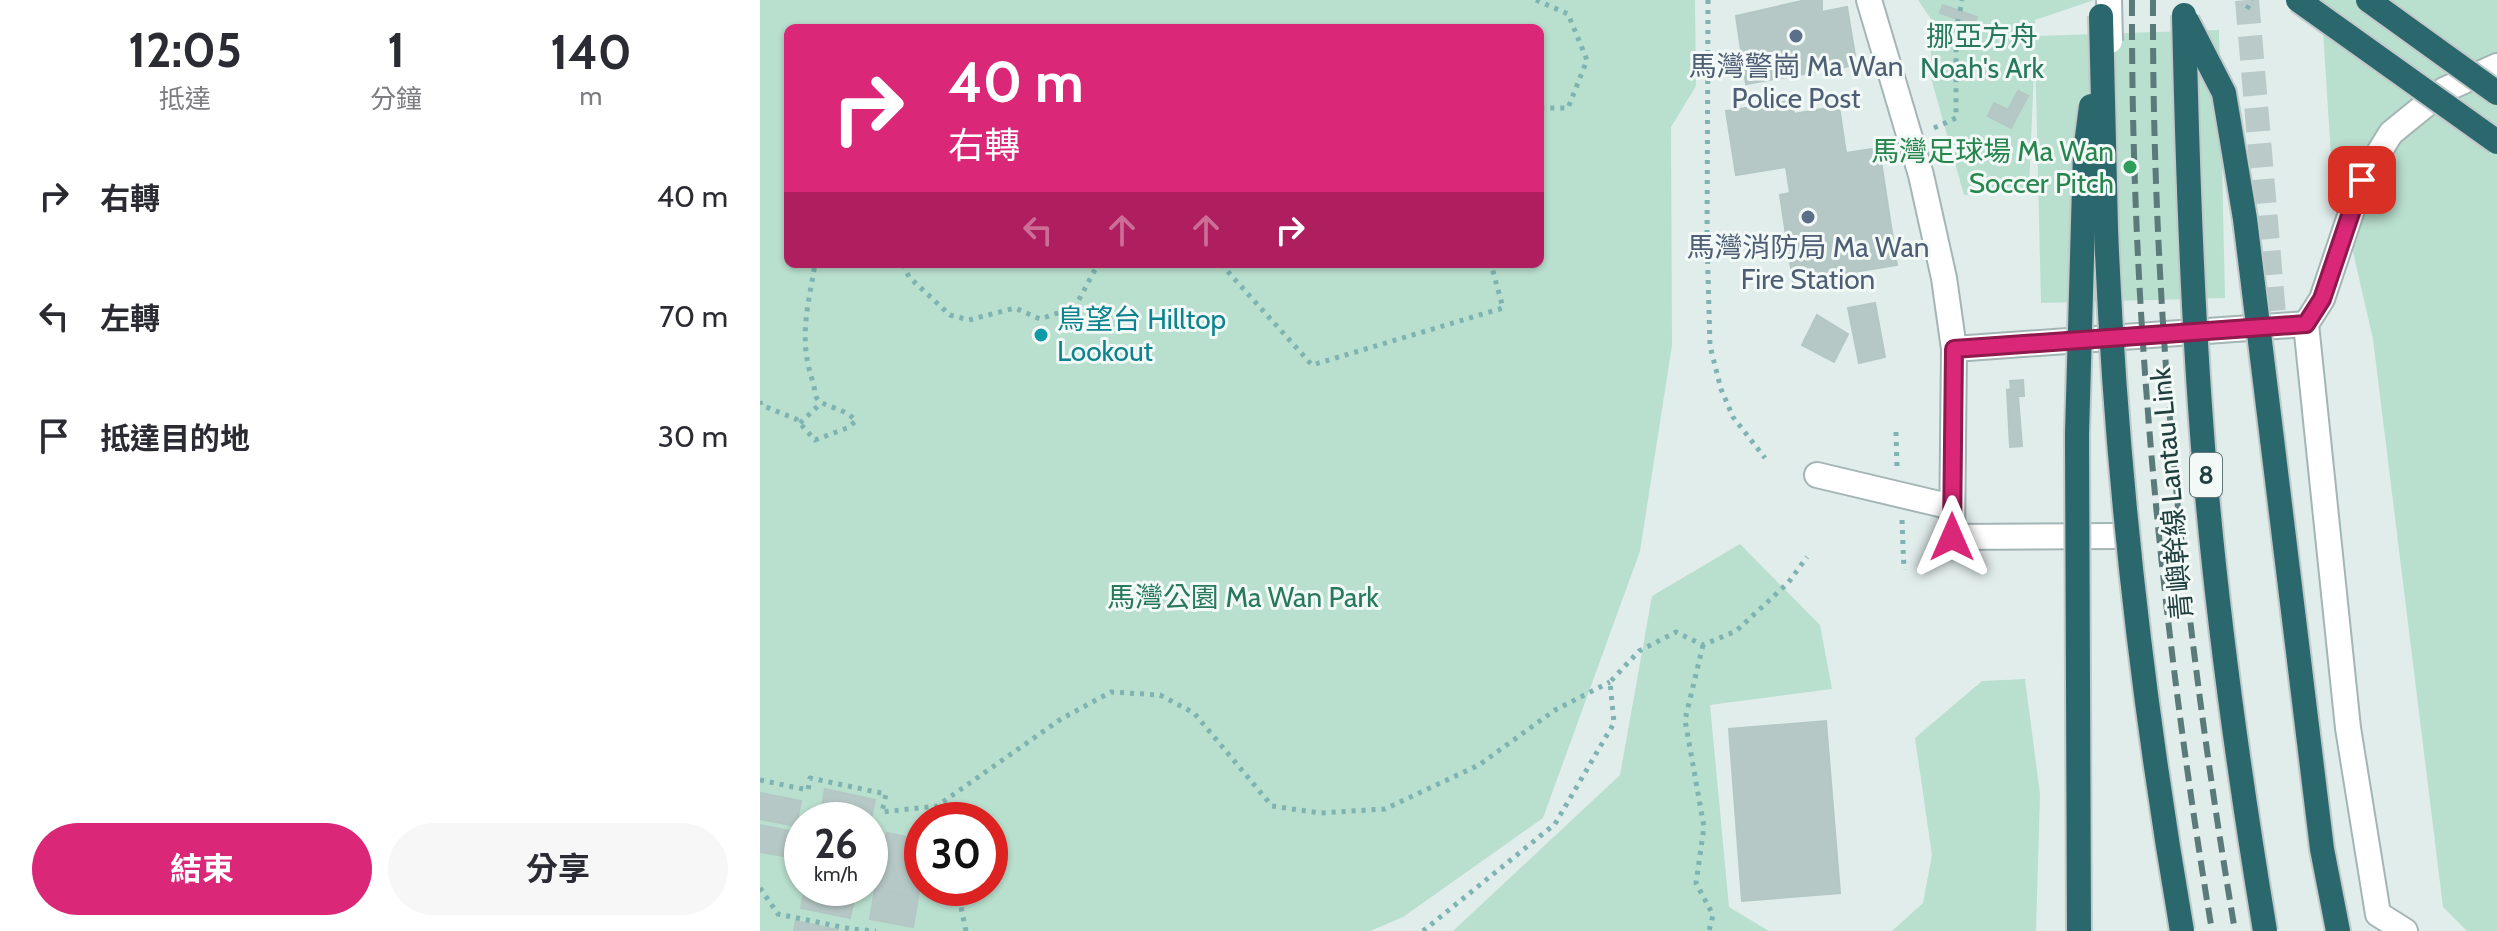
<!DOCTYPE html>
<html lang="zh-TW">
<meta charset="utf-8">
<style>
:root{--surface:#fff;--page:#f7f7f7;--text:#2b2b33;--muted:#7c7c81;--accent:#db2777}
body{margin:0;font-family:Cabin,"Noto Sans TC",sans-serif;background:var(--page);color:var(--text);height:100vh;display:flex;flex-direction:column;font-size:30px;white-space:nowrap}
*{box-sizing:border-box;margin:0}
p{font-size:26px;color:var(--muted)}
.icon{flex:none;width:44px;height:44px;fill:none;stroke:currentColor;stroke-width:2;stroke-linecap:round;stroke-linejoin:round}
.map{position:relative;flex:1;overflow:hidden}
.sheet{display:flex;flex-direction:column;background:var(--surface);width:760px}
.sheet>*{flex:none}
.guide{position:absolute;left:24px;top:24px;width:760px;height:244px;border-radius:12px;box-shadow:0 2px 6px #0004;background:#db2777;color:#fff;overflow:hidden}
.speed{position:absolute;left:24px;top:802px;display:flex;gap:16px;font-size:40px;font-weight:700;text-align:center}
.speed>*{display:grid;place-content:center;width:104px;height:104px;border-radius:50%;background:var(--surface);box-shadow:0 2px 6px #0004;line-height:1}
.speed small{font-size:20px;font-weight:400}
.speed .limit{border:12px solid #d22;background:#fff;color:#111}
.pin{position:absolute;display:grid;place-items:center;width:68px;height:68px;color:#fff;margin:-34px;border-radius:16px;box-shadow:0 4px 12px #0006}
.me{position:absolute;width:88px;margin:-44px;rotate:0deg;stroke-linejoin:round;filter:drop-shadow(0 0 6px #0008)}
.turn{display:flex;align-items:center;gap:28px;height:168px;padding:0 32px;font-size:36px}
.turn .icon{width:104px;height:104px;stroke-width:2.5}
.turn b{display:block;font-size:56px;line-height:68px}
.lanes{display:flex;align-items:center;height:76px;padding:0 32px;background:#0003;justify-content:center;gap:40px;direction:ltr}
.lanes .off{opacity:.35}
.eta{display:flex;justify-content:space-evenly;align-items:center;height:136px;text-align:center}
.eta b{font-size:48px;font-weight:700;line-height:56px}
.cta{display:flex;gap:16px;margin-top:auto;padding:16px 32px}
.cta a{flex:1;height:92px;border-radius:48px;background:var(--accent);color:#fff;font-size:32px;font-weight:700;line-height:92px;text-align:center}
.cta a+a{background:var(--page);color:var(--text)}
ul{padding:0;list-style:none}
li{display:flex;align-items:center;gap:24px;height:120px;padding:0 32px}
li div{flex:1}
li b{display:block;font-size:30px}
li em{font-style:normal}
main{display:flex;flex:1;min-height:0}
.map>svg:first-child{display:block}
</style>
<main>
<section class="sheet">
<div class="eta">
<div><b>12:05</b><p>抵達</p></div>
<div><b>1</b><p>分鐘</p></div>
<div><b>140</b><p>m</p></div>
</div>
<ul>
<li><svg class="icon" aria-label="right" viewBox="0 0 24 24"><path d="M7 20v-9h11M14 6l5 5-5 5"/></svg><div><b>右轉</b></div><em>40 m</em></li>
<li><svg class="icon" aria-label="left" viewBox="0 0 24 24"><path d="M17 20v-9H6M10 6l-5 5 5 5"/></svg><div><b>左轉</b></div><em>70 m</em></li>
<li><svg class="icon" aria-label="arrive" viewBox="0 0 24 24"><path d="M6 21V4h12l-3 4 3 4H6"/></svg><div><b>抵達目的地</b></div><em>30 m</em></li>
</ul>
<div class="cta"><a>結束</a><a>分享</a></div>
</section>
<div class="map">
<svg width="1737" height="931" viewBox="0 0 1737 931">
<rect width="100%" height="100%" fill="#e1edeb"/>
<g fill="#b9dfce" fill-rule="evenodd">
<path d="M0 0H935L936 86 911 127 912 345 880 551 783 818 643 917 610 931H0ZM28 28H780V264H28ZM42 820H110V888H42ZM162 820H230V888H162Z"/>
<polygon points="1158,0 1334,0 1275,20 1275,36 1459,30 1465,298 1281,303 1275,47 1269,188 1204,195 1171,78 1171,19"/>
<polygon points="1561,0 1737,0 1737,931 1707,931 1683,907 1613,339 1571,156"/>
<polygon points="980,544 1060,625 1072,689 950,705 969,907 1009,931 693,931 860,775 892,596"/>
<polygon points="1265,679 1280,794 1276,931 1132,931 1163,903 1172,855 1155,738 1222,681"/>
</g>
<g fill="#b6c8c5" stroke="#b3c7c4" stroke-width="2">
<polygon points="1046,0 1062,0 1062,12 1087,7 1095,55 1089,66 986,84 976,16"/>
<polygon points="1183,5 1217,17 1214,25 1180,13"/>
<polygon points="1258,91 1268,96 1251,128 1228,116 1234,103 1248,110"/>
<polygon points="1032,101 1034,114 1079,106 1086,153 1119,148 1137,265 1033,282 1020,195 1030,193 1026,167 976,175 966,111"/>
<polygon points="1115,303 1125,357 1099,363 1088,308"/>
<polygon points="1057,315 1088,334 1074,362 1042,345"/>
<polygon points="1263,380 1264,396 1258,396 1262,446 1250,447 1247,390 1251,389 1250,381"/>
<polygon points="1066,721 1080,893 982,901 969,729"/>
<polygon points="65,789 115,800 110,824 110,820 75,820 60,817"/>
<polygon points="0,793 41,801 36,826 0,819"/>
<polygon points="0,825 35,832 30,857 0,852"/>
<polygon points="127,833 162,840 162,869 121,861"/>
<polygon points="121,861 162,869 158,898 115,889"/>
<polygon points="45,888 96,890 90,918 41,908"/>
<polygon points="115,889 158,898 153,927 110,919"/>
<polygon points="36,921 78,930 78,931 34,931"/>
</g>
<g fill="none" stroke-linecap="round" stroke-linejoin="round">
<polyline stroke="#bacac9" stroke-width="24" stroke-dasharray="24 12" stroke-linecap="butt" points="1487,0 1515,326"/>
<g stroke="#a3b5b4" stroke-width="28">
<g id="minor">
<polyline points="1109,0 1161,175 1184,278 1194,349 1192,537 1357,536"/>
<polyline points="1194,349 1546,324"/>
<polyline points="1057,475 1192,507"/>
<polyline points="1645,931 1618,914 1588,728 1546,324 1562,299 1602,180 1631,133 1684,90 1737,66"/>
</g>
</g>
<g stroke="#c1c9c9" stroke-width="28">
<polyline id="highway" points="1512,439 1562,849 1578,931"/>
</g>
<g stroke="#7fb3b1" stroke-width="5" stroke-dasharray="4 6" stroke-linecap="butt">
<polyline points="776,0 808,14 827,60 808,108 780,108"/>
<polyline points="948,0 947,240 950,346 961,389 973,417 1005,458"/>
<polyline points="1487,9 1492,0"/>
<polyline points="1200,11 1202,0"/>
<polyline points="1174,128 1196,118 1196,36 1198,19"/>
<polyline points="143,264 149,277 190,315 209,320 255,308 280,319 315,307 338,264"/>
<polyline points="461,264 552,365 743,308 731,264"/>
<polyline points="237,265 238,264"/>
<path d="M0 401 1 405 36 419 55 440 87 428 96 421C85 408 65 407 58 400 54 395 55 388 53 382 38 339 48 307 55 264"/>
<polyline points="40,423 61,403"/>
<polyline points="1136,432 1137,467"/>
<polyline points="1142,520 1144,570"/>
<polyline points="943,645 925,720 944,827 936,883 953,915 949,931"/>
<polyline points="0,780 48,790 50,778 126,794 122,812 177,806 301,719 351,692 400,695 434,713 512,806 560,813 625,809 719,765 795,710 850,682"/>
<polyline points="177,806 180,820"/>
<polyline points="0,888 18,914 91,929 116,931"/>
<polyline points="197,888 206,931"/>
<polyline points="663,931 795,824 854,723 850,682 879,651 916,632 943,645 976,631 1028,583 1047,557"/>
</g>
<use href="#minor" stroke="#fff" stroke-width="24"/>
<use href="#highway" stroke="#2a686d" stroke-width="24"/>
<g stroke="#5b7a7a" stroke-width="6" stroke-dasharray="16 8" stroke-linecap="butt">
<path d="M1372 0C1371 311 1401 624 1452 931"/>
<path d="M1393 0C1392 311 1423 624 1475 931"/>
</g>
<g stroke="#a3b5b4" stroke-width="28" stroke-linecap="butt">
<polyline id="minor-bridge" points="1349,0 1350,41"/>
</g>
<g stroke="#c1c9c9" stroke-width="28" stroke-linecap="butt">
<g id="highway-bridge">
<polyline points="1538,0 1737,142"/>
<polyline points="1608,0 1737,93"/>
<path d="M1424 15C1427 150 1431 285 1441 420 1453 591 1477 762 1505 931"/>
<path d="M1341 16C1343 87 1344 157 1346 228 1355 462 1382 700 1422 931"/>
<polyline points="1427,21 1464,93 1485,219 1512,439"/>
<polyline points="1319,931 1317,434 1325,152 1331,106"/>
</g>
</g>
<use href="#minor-bridge" stroke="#fff" stroke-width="24"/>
<use href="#highway-bridge" stroke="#2a686d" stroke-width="24"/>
</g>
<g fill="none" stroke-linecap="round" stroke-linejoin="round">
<g stroke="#8e194d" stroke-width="20">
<polyline id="route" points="1192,537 1194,349 1546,324 1562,299 1602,180"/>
</g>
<use href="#route" stroke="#db2777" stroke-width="14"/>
</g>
<g fill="#5c6f8a" stroke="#f2f9f7" stroke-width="3">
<circle cx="1036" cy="36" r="8"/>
<circle cx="1048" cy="217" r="8"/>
</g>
<circle fill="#2e9e5b" stroke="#f2f9f7" stroke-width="3" cx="1370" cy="167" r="8"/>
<circle fill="#0f9aa8" stroke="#f2f9f7" stroke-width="3" cx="281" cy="335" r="8"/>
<g text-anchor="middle" stroke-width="6" stroke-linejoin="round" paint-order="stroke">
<rect fill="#f2f9f7" stroke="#5f7776" stroke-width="2" x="1430" y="453" width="32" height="44" rx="6"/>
<g font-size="26" font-weight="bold" fill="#203f3f">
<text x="1446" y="484">8</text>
</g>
<g font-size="28" fill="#27795d" stroke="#f2f9f7">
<text x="1222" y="46">挪亞方舟<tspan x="1222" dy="32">Noah's Ark</tspan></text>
<text x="483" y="607">馬灣公園 Ma Wan Park</text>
</g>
<g font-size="28" fill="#4e5e75" stroke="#f2f9f7">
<text x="1036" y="76">馬灣警崗 Ma Wan<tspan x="1036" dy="32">Police Post</tspan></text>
<text x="1048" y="257">馬灣消防局 Ma Wan<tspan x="1048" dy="32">Fire Station</tspan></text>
</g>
<g font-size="28" fill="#27864d" stroke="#f2f9f7" text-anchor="end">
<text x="1354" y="161">馬灣足球場 Ma Wan<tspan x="1354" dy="32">Soccer Pitch</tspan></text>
</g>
<g font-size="28" fill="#0d838f" stroke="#f2f9f7" text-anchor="start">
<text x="297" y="329">鳥望台 Hilltop<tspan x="297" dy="32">Lookout</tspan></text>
</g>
<g font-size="28" fill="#203f3f" stroke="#f2f9f7">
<text transform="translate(1411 494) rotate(-95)" y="10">青嶼幹線 Lantau Link</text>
</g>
</g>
</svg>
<div class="speed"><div>26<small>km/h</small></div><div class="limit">30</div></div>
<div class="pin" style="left:1602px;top:180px;background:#d93025"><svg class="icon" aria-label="arrive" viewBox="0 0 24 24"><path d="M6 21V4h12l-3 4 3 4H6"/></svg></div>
<svg class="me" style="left:1192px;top:537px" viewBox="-20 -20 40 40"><path d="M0-17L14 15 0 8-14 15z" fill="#db2777" stroke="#fff" stroke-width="4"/></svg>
<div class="guide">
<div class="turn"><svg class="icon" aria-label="right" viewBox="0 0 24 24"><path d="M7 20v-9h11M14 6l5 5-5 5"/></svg><div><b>40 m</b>右轉</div></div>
<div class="lanes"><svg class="icon off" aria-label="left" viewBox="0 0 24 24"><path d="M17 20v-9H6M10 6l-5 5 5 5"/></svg><svg class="icon off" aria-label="ahead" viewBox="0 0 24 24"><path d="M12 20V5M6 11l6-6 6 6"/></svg><svg class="icon off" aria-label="ahead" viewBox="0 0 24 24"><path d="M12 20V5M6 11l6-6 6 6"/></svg><svg class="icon" aria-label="right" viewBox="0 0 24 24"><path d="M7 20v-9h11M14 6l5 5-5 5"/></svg></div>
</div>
</div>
</main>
